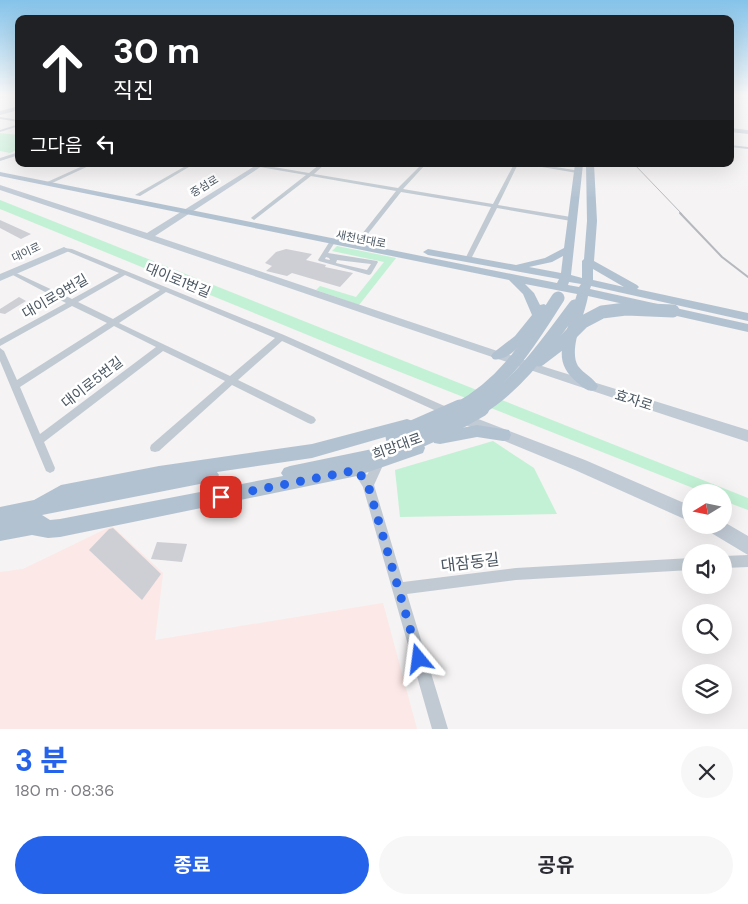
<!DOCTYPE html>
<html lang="ko">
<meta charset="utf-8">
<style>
:root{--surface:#fff;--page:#f7f7f7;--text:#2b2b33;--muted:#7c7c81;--accent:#2563eb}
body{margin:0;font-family:"DM Sans","Noto Sans KR",sans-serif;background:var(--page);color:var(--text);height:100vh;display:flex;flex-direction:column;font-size:19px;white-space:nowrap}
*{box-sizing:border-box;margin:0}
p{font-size:16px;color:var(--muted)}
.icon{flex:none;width:28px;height:28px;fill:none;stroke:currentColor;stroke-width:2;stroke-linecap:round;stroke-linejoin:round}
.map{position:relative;height:729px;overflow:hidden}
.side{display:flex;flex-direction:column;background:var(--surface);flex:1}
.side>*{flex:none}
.banner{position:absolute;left:15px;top:15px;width:719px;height:152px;border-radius:10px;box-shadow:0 5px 20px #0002;background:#202124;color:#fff;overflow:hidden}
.needle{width:32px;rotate:260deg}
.buttons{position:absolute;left:682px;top:484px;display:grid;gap:10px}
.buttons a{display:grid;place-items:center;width:50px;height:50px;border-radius:50%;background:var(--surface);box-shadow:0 5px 20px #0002;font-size:25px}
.pin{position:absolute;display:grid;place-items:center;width:42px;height:42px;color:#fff;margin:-21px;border-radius:10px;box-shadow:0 2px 8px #0006}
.me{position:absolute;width:55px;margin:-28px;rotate:344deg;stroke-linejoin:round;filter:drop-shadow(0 0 4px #0008)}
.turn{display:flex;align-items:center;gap:18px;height:105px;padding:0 15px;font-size:22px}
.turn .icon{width:65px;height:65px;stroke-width:2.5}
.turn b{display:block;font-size:35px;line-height:42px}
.then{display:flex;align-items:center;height:48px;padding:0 15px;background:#0003;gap:10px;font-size:19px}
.round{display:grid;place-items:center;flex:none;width:52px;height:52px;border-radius:26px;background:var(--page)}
.summary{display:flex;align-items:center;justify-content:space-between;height:85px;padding:0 15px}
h1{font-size:30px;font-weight:700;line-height:38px;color:var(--accent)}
.cta{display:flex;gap:10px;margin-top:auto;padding:10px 15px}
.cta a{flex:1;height:58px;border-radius:30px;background:var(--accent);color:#fff;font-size:20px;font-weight:700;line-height:58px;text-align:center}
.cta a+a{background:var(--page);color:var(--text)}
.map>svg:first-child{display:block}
</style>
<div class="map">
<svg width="748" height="729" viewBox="0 0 748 729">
<rect width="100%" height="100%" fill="#f5f3f3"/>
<polygon fill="#fce8e6" points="112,526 163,573 155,640 383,603 417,729 0,729 0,572 23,569"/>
<g fill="#c3f1d5">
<polygon points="0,133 19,135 19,149 10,153 0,151"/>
<polygon points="0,200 748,498 748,510 724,501 724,492 703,492 337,347 0,209"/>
<polygon points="337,246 396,258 359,305 316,290 320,286 356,297 384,262 332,251"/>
<polygon points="493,441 534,468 557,514 400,517 395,470"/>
</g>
<g fill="#cdcfd5">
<polygon points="0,220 31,234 21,239 0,228"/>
<polygon points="286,249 312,254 306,260 326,265 325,267 353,273 340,287 292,273 287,276 266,271 272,266 265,263 276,252"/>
<polygon points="19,297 26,301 5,314 0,313 0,309"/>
<polygon points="113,528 161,574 142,600 89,550 109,529"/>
<polygon points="157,542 187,544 182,562 151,559"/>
</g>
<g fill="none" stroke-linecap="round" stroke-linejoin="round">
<g fill="#c1cad2" fill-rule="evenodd">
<polygon points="5,95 11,95 0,99 0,97"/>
<polygon points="0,117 19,120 19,122 0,119"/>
<polygon points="19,124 19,126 0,132 0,130"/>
<polygon points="730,145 748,147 748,149 730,147"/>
<polygon points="19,152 19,155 0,161 0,158"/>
<polygon points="87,164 93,164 50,184 45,183"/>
<polygon points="189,164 194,164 140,196 135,195"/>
<polygon points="247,164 256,164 309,173 320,164 325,164 314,174 398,188 422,164 426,164 403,189 493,204 514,164 518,164 498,205 571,217 574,219 571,221 497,208 471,259 468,261 465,259 491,207 401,192 363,240 361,241 358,239 396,191 311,176 254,220 251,218 252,217 306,175 249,165"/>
<polygon points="528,164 538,164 580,171 577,173 530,165"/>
<path d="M332 240 335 242 328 253 377 261 378 262 371 274 369 275 319 261 318 260 330 241ZM326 257 329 258 330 260 325 259ZM337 260 371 264 367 270 336 263Z"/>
<path d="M64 248 72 249 284 335 449 408 451 411 449 414H443L282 341 238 380 314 417 316 420 314 423 311 424 308 423 232 385 159 451 155 452 151 451 150 448 151 445 225 381 163 351 44 442 55 468 54 471 50 473 46 471 0 361V348L4 351 17 380 107 323 72 306 0 346V339L66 303 9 273 12 271 14 272 72 299 119 273 69 252 62 251 61 250ZM125 275 160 290 113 319 78 302ZM166 292 275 338 230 376 119 323ZM114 326 156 347 40 434 20 387Z"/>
<path d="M379 458 383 460 384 463 374 485 403 582 516 568 691 558V570L516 580 407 594 448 729H432L363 487 352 469 353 466C361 463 363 469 367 475L375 460Z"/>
<polygon points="748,555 748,567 724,568 724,556"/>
</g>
<g fill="#c1cbd6" fill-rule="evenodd">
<polygon points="19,106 19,110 0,115 0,111"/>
<polygon points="730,128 748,130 748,134 730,132"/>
<path d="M258 164H265L155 236 548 368 748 430V442C498 361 249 273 0 190V185L147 233Z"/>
<polygon points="64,247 69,250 67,252 0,281 0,274"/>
<polygon points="468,415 585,460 691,506 691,522 575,470 463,424 461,420 463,416"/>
<polygon points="724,522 748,536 748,555 708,531 706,525 724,525"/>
</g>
<g fill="#b3c2d1" fill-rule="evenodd">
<path d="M575 164H583L571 275 582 278V261L584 259 587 221 586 164H594L597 221 594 261 637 285 639 287 637 289 748 313V321L591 286 590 289 748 324V332L588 296C585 315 568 350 578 366 584 374 594 378 598 386L596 390C588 392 585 389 579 384 554 364 561 347 570 320 573 312 574 302 577 294L525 284 534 293 540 305 544 304 550 308C541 320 512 365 493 359L491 356 493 353 515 336 532 315 523 294 509 280 0 176V172L557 283 559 279 428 255 423 252 428 249 516 265 545 258 564 248ZM563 256 561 273 529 267 552 262ZM593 269 624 287 593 280ZM569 282 581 284 579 287 568 285Z"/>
<polygon points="407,419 413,421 415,425 413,429 312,458 217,472 219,475 216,480 210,482 42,515 50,520 60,519 283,476 281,473 284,468 290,466 382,447 389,451 417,441 423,443 425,448 423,453 357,476 60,537 48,538 32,535 0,541 0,507 34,500 61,485 159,466 312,444"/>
<polygon points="477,425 509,430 511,435 509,440 503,441 477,437 440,444 434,443 432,438 434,433 440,432"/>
</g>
<polyline stroke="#b5b8bd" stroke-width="1" points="634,164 682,214"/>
<polyline stroke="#b5b8bd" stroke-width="2" points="680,213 722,257 748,277"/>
<polyline stroke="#b3c2d1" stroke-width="11" points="557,300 558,298"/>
<g stroke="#b3c2d1" stroke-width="13">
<polyline points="539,360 564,341 583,322 602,312 626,309 673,311"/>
<path d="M458 409C507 382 528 344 558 298"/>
<path d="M479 409C520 384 547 343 575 306"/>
</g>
<g stroke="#b3c2d1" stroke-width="17">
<polyline points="394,437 460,408"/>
<polyline points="402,447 451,425 481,408"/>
</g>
</g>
<linearGradient id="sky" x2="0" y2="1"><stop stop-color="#85c3ea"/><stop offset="0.48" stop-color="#fafafa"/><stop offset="1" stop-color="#fafafa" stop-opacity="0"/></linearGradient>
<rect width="748" height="198" fill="url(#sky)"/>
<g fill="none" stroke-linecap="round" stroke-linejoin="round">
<polyline stroke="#2563eb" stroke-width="9" stroke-dasharray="0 16.2" points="221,497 357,470 368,485 419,659"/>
</g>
<g text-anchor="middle" stroke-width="5" stroke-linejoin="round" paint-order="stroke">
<g font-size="11" fill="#4a5661" stroke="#fff">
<text transform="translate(204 186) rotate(-31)" y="4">중섬로</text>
<text transform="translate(361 239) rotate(11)" y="4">새천년대로</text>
<text transform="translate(26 252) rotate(-25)" y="4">대이로</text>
</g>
<g font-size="14" fill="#4a5661" stroke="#fff">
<text transform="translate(178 280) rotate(22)" y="5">대이로1번길</text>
<text transform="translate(55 296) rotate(-30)" y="5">대이로9번길</text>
<text transform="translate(92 382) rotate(-38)" y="5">대이로5번길</text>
<text transform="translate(634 400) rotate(18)" y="5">효자로</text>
<text transform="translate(397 446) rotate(-20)" y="5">희망대로</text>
</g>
<g font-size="16" fill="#4a5661" stroke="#fff">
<text transform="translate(470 562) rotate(-7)" y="6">대잠동길</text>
</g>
</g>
</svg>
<div class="buttons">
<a><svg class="needle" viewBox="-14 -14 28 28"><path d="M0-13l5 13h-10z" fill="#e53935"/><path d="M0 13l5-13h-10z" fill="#7c7c81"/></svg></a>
<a><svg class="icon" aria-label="sound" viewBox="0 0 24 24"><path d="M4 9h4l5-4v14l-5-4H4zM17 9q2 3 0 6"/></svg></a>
<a><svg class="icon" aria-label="search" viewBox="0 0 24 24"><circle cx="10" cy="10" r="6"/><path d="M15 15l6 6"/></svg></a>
<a><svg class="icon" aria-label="layers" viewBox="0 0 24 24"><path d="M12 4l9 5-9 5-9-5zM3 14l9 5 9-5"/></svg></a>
</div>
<div class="pin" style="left:221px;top:497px;background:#d93025"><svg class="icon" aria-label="arrive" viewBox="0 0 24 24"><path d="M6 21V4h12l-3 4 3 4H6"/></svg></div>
<svg class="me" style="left:419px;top:659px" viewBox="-20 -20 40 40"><path d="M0-17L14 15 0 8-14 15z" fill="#2563eb" stroke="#fff" stroke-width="4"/></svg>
<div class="banner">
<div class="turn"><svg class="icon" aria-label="ahead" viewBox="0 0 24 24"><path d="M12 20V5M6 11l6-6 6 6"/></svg><div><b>30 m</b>직진</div></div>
<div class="then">그다음<svg class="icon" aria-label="left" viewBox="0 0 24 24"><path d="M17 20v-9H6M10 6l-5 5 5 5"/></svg></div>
</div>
</div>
<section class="side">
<div class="summary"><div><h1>3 분</h1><p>180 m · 08:36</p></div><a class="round"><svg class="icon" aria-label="close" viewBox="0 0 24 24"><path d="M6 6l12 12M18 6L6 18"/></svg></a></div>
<div class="cta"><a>종료</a><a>공유</a></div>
</section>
